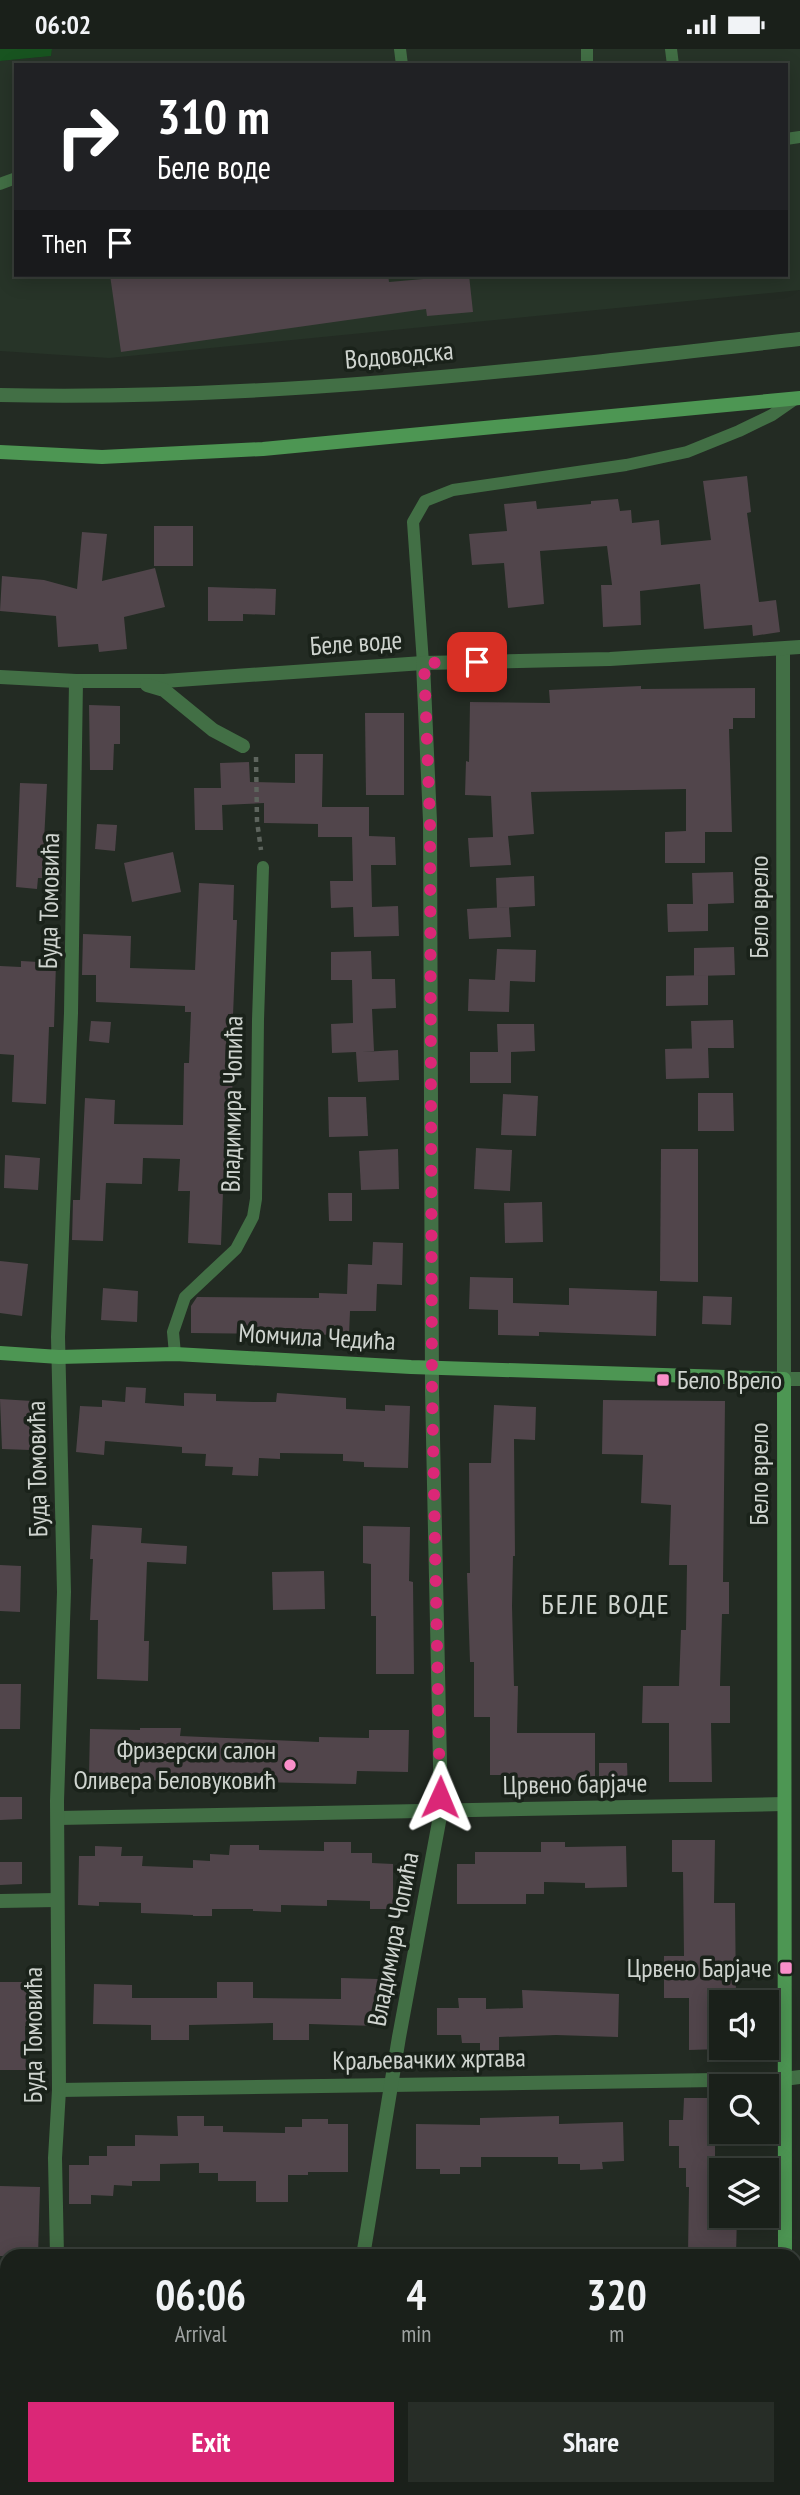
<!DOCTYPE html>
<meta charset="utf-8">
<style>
:root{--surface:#1a201a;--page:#272d27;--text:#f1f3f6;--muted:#9fa3a2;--line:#383e39;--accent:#db2777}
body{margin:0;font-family:"PT Sans Narrow",sans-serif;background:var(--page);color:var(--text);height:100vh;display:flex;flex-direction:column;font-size:26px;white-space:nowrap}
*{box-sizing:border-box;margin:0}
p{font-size:23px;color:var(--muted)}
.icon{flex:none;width:38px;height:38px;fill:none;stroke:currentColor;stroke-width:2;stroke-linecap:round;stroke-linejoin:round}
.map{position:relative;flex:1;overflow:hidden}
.details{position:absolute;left:0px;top:2200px;width:802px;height:247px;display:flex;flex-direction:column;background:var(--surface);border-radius:21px 21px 0 0;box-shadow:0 4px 18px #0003,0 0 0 2px var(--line)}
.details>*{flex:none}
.banner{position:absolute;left:14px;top:14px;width:774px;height:214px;border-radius:0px;box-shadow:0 4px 18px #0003,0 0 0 2px var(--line);background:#202124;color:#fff;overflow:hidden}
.fabs{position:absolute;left:709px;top:1941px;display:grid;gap:14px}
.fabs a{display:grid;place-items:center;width:70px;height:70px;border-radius:0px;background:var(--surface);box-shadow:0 4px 18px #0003,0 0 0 2px var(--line);font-size:35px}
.pin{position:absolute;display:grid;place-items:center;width:60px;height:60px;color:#fff;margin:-30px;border-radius:14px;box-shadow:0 4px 10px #0006}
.me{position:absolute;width:77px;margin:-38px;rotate:1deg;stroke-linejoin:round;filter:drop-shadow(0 0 5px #0008)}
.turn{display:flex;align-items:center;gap:24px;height:147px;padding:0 28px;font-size:32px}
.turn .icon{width:91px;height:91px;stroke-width:2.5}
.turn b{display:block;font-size:49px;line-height:60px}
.then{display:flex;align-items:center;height:66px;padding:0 28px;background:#0003;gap:14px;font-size:26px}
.eta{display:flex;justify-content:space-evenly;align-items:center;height:119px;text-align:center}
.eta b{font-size:42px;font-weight:600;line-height:49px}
.button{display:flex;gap:14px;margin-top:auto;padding:14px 28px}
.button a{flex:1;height:80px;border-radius:0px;background:var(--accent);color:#fff;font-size:28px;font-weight:600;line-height:80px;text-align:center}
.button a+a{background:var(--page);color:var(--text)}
.status{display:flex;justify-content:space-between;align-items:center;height:49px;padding:0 35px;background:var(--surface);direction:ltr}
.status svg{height:19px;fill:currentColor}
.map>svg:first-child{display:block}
</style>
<div class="status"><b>06:02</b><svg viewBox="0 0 49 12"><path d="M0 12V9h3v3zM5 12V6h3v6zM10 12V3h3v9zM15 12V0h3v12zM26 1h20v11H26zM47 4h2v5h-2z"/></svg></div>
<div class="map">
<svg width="800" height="2446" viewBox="0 0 800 2446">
<rect width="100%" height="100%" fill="#232b23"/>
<path fill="#273428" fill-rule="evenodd" d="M52 0H800V241L109 309 0 302V12L51 7ZM16 16H786V226H16Z"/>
<polygon fill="#185420" points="0,0 52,0 51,7 0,12"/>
<g fill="#51454b">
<polygon points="110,226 388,226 389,233 469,226 473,263 427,267 426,260 121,303"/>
<polygon points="747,427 751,463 747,464 759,553 776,551 780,583 753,587 752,576 704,580 700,535 640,542 641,576 603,578 601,536 612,536 607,497 540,502 544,555 508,559 504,514 472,516 469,485 507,482 504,455 536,452 537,460 591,455 591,452 618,450 620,462 631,461 632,474 659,471 661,496 711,491 703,432"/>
<rect x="154" y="477" width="39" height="40"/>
<polygon points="82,483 107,485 102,532 155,519 165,558 124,568 127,600 99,603 98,595 58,598 56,567 0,562 2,527 44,531 77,540"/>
<polygon points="208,538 276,540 275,566 243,565 243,572 208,572"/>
<polygon points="641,637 641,640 755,639 755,669 733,669 733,680 729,680 732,783 705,783 705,814 665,814 665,783 686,782 686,740 531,743 534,785 508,787 511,816 470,818 468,789 493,788 491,747 465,746 466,712 469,713 470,653 550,654 549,641"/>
<polygon points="89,656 120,657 120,695 114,695 113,721 90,721"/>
<polygon points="365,664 404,664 404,746 366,746"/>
<polygon points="295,705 323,705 322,758 369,758 369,787 395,788 396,816 371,816 372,858 398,857 399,887 354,888 353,858 331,859 330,832 353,832 352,788 318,788 318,775 264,774 264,754 222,756 223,781 195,781 194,739 221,739 220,714 249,713 250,733 295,734"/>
<polygon points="20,734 47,735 42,829 38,829 37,840 16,838"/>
<polygon points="97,775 117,776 115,802 95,800"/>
<polygon points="173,803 181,843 132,853 124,814"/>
<polygon points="733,823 734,854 708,855 708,882 668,883 667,855 693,855 692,824"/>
<polygon points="534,827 535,857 497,859 496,829"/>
<polygon points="199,834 234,836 233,871 237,871 233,966 228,965 225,1015 233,1015 232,1054 225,1054 224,1107 230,1108 229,1144 223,1143 221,1196 188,1194 190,1142 178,1142 180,1110 143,1109 142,1135 106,1134 103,1192 72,1191 73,1151 80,1151 85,1049 115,1051 114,1075 183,1076 184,1014 189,1014 191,963 185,963 185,957 96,953 96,926 82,926 83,885 131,887 130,919 195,921"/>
<polygon points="509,858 511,888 469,890 467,860"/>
<polygon points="734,898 735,926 694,927 694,899"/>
<polygon points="497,900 536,901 535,933 510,932 509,963 468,962 469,930 495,931"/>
<polygon points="371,902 372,930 395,930 396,959 372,960 374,1002 362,1003 398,1001 399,1031 358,1033 356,1003 332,1004 331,975 353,974 352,931 331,931 331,903"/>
<polygon points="21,912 56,914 54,978 49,978 46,1055 12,1053 14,1006 0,1005 0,917 21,918"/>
<polygon points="708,926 708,956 666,957 666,927"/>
<polygon points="733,971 734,999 708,999 709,1029 666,1030 665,1000 705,999 692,1000 691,972"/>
<polygon points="91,972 111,973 109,994 89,992"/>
<polygon points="497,975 534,975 535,1002 511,1003 511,1034 470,1034 470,1003 498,1003"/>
<polygon points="698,1044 733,1044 734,1082 698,1082"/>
<polygon points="503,1045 538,1047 536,1087 501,1086"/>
<polygon points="328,1048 366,1048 368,1087 329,1088"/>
<polygon points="476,1099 512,1101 510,1142 474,1140"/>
<polygon points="398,1100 399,1140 361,1141 359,1102"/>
<polygon points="661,1100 698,1100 698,1233 660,1232"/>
<polygon points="5,1106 40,1109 38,1141 4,1139"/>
<polygon points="328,1144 352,1144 352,1172 329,1172"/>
<polygon points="542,1153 543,1193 505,1194 504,1154"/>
<polygon points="373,1193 403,1194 402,1236 377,1235 376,1262 350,1262 349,1286 191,1284 191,1257 197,1248 319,1249 319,1244 347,1245 348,1215 372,1216"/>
<polygon points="0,1212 28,1215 22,1267 0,1264"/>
<polygon points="470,1228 513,1229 513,1254 569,1256 569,1239 657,1242 656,1287 539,1283 539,1287 498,1286 498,1261 469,1260"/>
<polygon points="103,1239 138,1242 137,1273 101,1271"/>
<polygon points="703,1247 732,1248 731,1276 702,1275"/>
<polygon points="126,1338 146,1339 145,1354 184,1357 184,1344 216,1345 216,1352 254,1353 276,1353 277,1344 346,1349 346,1360 385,1362 385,1356 410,1357 408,1419 364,1418 364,1413 343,1412 343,1405 280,1404 280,1410 259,1409 258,1427 232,1426 233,1418 205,1417 206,1405 182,1404 182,1398 105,1392 104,1406 76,1403 80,1357 102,1358 102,1351 125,1353"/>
<polygon points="0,1350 32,1352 30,1401 2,1400"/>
<polygon points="603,1351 725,1352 723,1533 729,1533 729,1565 722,1565 720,1637 730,1637 730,1674 711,1674 712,1733 669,1733 669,1674 642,1674 643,1637 679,1637 681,1581 686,1581 687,1516 669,1516 671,1456 641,1454 643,1406 602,1405"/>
<polygon points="494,1356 536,1358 535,1391 514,1390 515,1507 513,1507 512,1557 514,1637 518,1637 517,1684 595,1684 595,1731 511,1732 512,1726 490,1726 490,1668 474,1668 474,1613 470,1613 467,1524 470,1524 469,1414 491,1414"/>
<polygon points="92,1476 142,1479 141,1494 187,1497 186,1515 147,1513 144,1592 149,1592 148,1632 97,1630 98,1571 90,1571 93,1510 90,1510"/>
<polygon points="363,1477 410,1478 409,1532 413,1533 414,1625 376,1625 376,1567 371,1567 371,1515 363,1514"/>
<polygon points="0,1516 21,1517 20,1563 0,1562"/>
<polygon points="324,1522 325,1560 273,1561 272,1523"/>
<polygon points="0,1635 21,1635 20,1680 0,1680"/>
<polygon points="140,1679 181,1679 180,1687 319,1693 319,1688 369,1689 369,1681 409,1681 408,1723 357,1722 356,1735 139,1731 139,1728 89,1726 90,1680 140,1681"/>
<polygon points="599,1714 627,1714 628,1742 599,1743"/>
<polygon points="0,1748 22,1748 22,1770 0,1771"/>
<polygon points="672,1791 715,1791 714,1854 735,1854 736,1949 721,1949 721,2000 689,2001 689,1949 664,1949 664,1907 684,1907 683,1823 672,1823"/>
<polygon points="324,1793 351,1793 351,1804 372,1804 372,1814 393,1815 393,1860 370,1860 370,1852 327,1851 327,1857 281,1856 281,1863 253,1862 253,1860 212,1860 212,1867 193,1867 193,1866 141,1864 141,1854 99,1853 99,1857 78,1856 79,1807 95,1807 95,1797 122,1798 121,1807 143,1807 142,1817 193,1819 193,1811 210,1812 210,1805 229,1806 230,1796 259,1796 259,1801 324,1802"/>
<polygon points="541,1793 565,1793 565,1798 626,1797 627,1838 585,1839 585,1834 544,1833 544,1845 526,1845 526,1855 457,1855 457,1815 475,1815 475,1803 541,1803"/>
<polygon points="0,1813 22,1813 22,1835 0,1836"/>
<polygon points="341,1929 378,1930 377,1977 309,1975 309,1991 273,1991 273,1974 189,1976 189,1991 151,1991 151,1976 93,1975 94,1935 132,1936 132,1949 217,1949 217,1933 253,1933 253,1949 341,1950"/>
<polygon points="0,1933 30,1933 30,1977 25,1977 26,2021 0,2021"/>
<polygon points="522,1941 619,1945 618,1988 556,1986 499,1988 499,2001 480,2002 480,1994 462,1994 461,1986 437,1986 437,1959 459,1959 458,1949 486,1949 486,1960 523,1959"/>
<polygon points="684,2049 721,2049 721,2073 715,2073 715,2117 721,2117 721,2166 737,2166 736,2206 688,2205 689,2138 686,2138 686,2119 679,2119 679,2097 669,2097 669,2071 683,2071"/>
<polygon points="177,2067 204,2067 204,2077 223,2077 223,2083 285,2084 285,2078 302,2078 302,2070 328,2070 328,2075 348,2075 348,2123 308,2123 308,2126 288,2126 288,2153 256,2153 256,2132 218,2132 218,2124 199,2124 199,2114 160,2115 160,2132 132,2132 132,2137 114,2136 113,2147 91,2146 91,2155 69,2155 69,2116 89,2116 89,2107 107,2107 107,2097 135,2097 135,2086 178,2087"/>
<polygon points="559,2067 559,2075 623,2073 624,2112 602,2113 603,2120 580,2121 580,2115 558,2115 558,2108 481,2108 481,2118 460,2118 460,2125 440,2125 440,2120 416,2120 416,2075 480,2076 480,2069"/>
<polygon points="0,2137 40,2138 38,2207 0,2207"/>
</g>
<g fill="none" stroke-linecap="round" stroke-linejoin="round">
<polyline stroke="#5d645d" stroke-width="4.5" stroke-dasharray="5 5" stroke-linecap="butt" points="256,708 257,772 261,801"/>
<g stroke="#426f45" stroke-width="12">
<polyline points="400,0 402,16"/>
<polyline points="587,0 587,16"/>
<polyline points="671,0 673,16"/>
<polyline points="786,90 800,88"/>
<polyline points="0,135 16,129"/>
<polyline points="423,614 413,473 425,452 453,441 626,416 687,403 739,382 772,366 795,350"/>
<polyline points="175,1305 173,1283 185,1248 236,1200 253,1168 256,1150 258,971 263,818"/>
</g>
<g stroke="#426f45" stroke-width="14">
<path d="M0 346C267 352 535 320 800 290"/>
<polyline points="783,601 784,1330 800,1330"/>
<polyline points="0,628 76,632 164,632 423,614 610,610 800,598"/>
<polyline points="147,636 164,641 213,681 243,697"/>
<polyline points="58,1769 784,1755"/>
<polyline points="0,1852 57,1851"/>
<polyline points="59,2041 784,2030 800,2028"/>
<polyline points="57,2207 55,2109 59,2041 57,1752 64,1543 58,1288 71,964 76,632"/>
<polyline points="363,2207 399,1988 441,1762 432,1342 430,772 423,614"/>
<polyline points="794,2287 800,2287"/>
<polyline points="0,2304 7,2304"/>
<polyline points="61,2440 61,2446"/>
<polyline points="350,2440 350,2446"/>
</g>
<g stroke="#4d9653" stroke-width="14">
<polyline points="0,403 102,408 263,400 800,349"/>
<polyline points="0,1304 59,1308 175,1305 411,1318 784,1330 785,2207"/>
<polyline points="787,2440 787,2446"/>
</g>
</g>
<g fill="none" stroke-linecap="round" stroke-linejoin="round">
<polyline stroke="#db2777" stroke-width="12" stroke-dasharray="0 21.6" points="440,1748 432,1342 430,772 424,614 477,613"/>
</g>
<g fill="#f98fc9" stroke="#1a221a" stroke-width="2.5">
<rect x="656" y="1324" width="14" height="14" rx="3.5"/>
<circle cx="290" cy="1716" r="7"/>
<rect x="779" y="1912" width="14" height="14" rx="3.5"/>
</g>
<g text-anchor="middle" stroke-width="7" stroke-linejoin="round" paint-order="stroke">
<g font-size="26" fill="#cfd4cf" stroke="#1a221a">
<text transform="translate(399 306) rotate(-5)" y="9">Водоводска</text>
<text transform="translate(356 594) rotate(-4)" y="9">Беле воде</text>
<text transform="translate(49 852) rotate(-89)" y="9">Буда Томовића</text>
<text transform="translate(759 858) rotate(-90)" y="9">Бело врело</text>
<text transform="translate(232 1055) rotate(-89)" y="9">Владимира Чопића</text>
<text transform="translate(317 1288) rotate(3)" y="9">Момчила Чедића</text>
<text transform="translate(37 1420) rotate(-91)" y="9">Буда Томовића</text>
<text transform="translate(759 1425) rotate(-90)" y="9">Бело врело</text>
<text transform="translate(575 1735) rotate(-1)" y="9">Црвено барјаче</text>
<text transform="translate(393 1890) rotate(-79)" y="9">Владимира Чопића</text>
<text transform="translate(33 1986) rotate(-90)" y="9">Буда Томовића</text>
<text transform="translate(429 2010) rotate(-1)" y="9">Краљевачких жртава</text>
</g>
<g font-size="26" fill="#cfd4cf" stroke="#1a221a" text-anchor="end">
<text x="677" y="1340" text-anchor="start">Бело Врело</text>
<text x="276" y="1710">Фризерски салон<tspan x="276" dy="30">Оливера Беловуковић</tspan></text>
<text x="772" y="1928">Црвено Барјаче</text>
</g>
<g font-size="28" letter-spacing="2" fill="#cfd4cf" stroke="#1a221a">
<text x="606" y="1565">БЕЛЕ ВОДЕ</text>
</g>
</g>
</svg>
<div class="fabs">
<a><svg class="icon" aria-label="sound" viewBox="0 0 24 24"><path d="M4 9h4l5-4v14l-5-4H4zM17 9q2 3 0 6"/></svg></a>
<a><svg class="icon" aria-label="search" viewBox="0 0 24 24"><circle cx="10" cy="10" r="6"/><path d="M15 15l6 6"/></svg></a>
<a><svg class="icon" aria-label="layers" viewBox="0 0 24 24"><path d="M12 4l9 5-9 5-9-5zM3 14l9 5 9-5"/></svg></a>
</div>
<div class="pin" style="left:477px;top:613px;background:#d93025"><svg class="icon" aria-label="arrive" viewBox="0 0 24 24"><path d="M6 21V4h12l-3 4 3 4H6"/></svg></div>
<svg class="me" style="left:440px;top:1748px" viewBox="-20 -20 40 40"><path d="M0-17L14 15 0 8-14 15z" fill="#db2777" stroke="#fff" stroke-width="4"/></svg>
<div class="banner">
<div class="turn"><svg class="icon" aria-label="right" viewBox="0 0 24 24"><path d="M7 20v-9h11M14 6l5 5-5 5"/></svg><div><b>310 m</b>Беле воде</div></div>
<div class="then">Then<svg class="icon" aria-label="arrive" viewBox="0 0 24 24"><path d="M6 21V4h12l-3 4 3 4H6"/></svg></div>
</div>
<section class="details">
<div class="eta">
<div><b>06:06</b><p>Arrival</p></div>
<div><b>4</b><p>min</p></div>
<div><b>320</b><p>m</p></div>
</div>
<div class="button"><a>Exit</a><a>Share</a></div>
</section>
</div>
